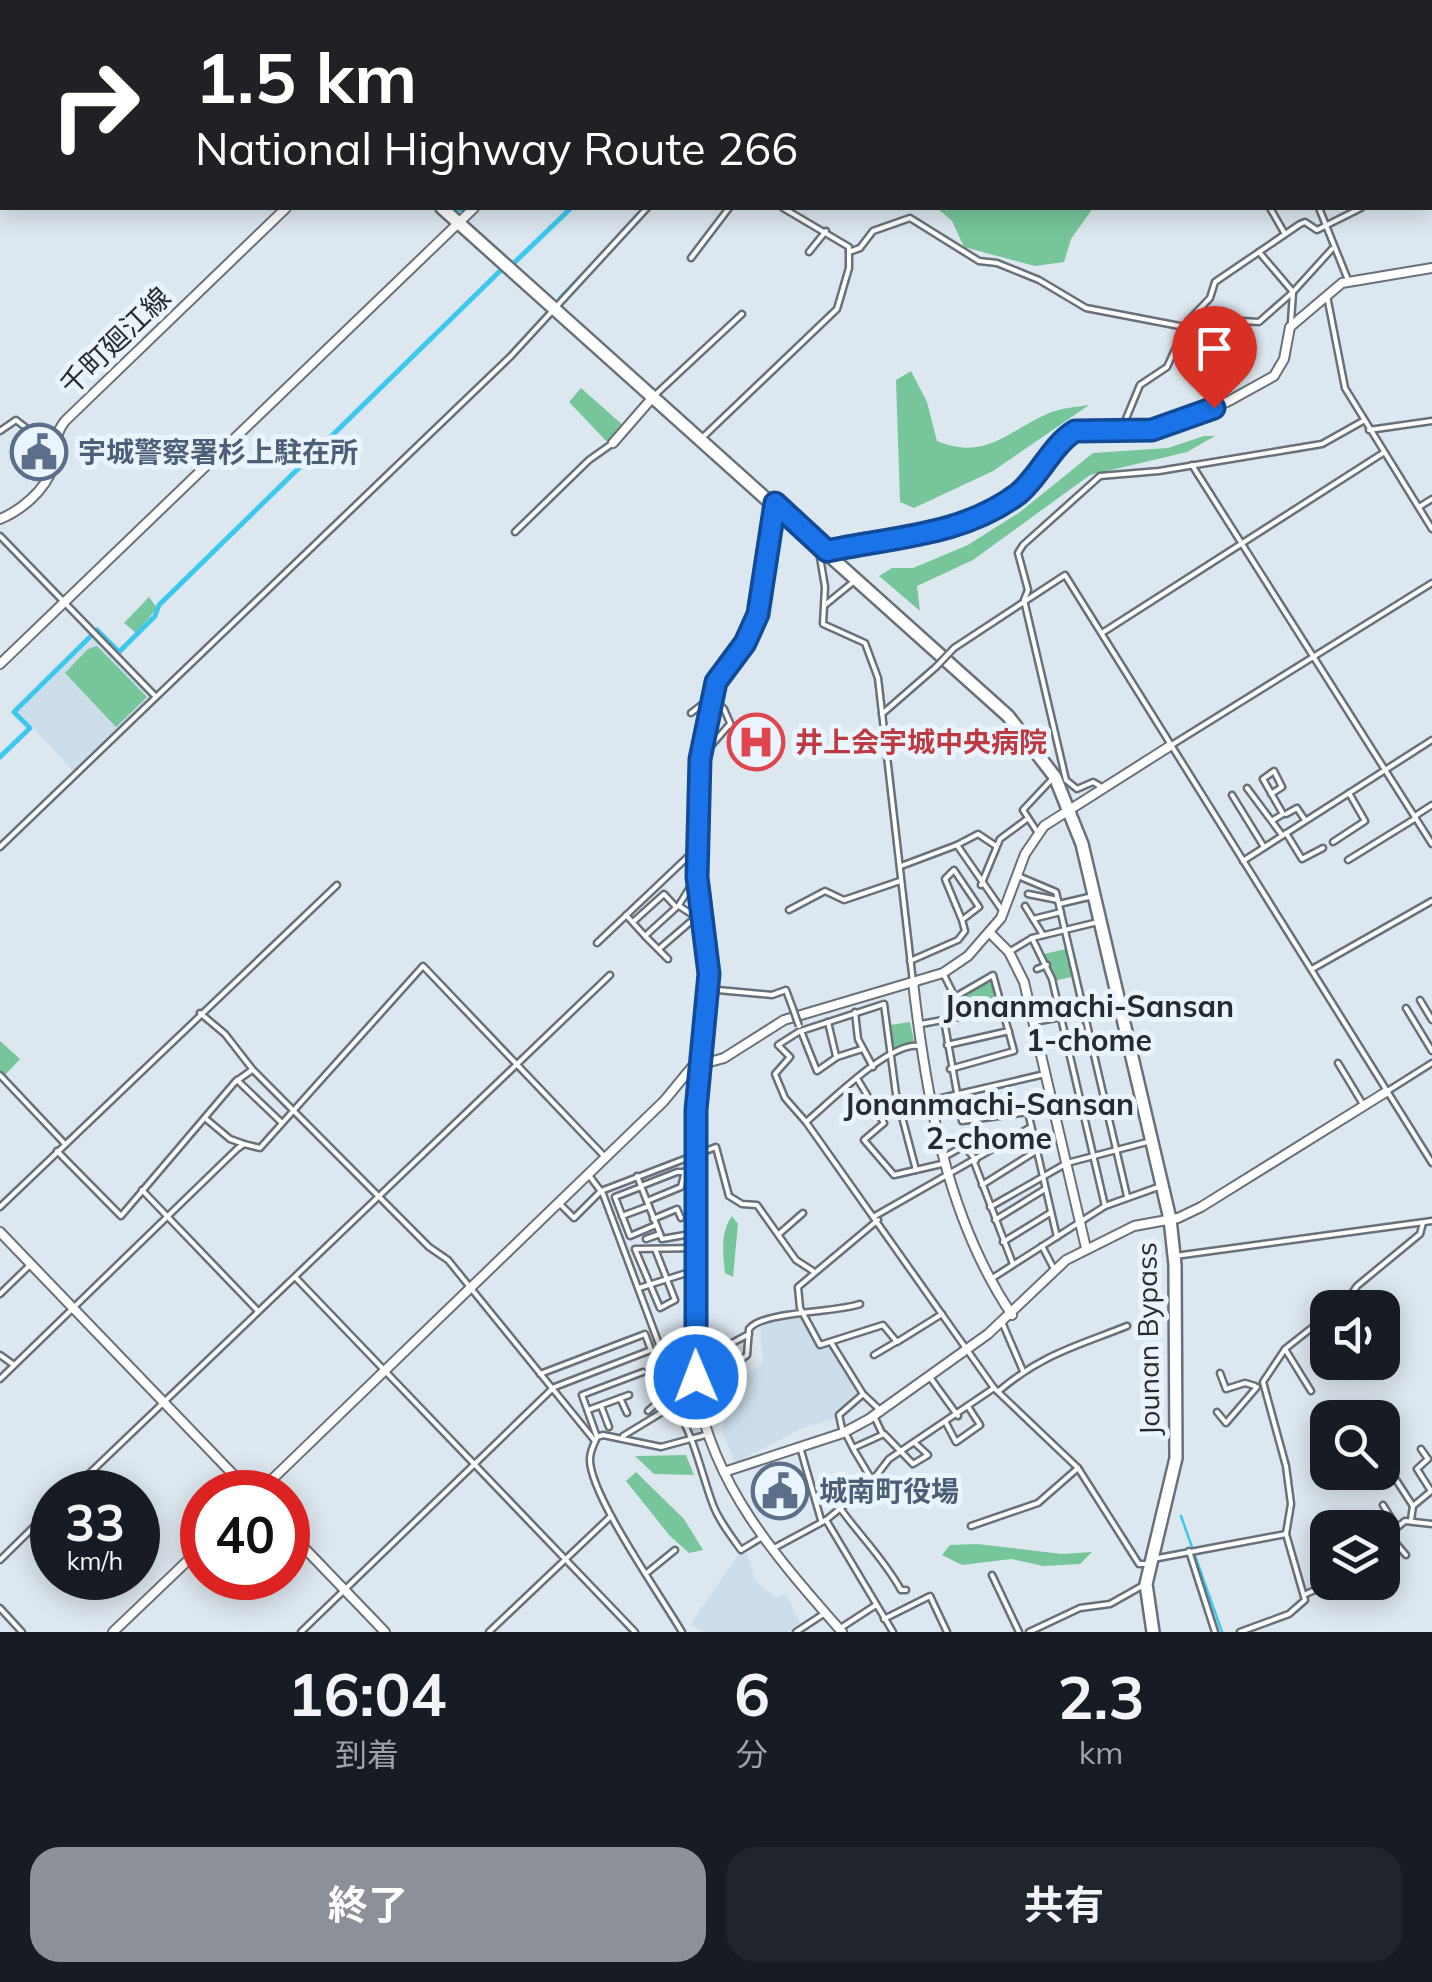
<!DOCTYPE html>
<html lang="ja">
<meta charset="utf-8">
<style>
:root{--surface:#171b24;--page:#20242c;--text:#f1f3f6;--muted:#9ea1a6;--accent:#8c9099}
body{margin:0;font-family:Mulish,"Noto Sans JP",sans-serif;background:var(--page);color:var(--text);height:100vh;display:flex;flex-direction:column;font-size:38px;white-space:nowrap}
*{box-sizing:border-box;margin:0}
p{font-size:32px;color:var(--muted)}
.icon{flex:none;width:55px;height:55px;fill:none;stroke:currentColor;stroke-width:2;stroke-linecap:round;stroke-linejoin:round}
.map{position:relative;height:1632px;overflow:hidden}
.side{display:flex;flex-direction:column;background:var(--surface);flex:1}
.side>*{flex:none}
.hud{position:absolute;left:0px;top:0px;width:1432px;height:210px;box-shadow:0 5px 25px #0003;background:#202124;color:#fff;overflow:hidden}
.fabs{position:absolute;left:1310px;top:1290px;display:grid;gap:20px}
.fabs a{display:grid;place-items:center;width:90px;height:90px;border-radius:20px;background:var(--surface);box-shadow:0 5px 25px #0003;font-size:50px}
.speed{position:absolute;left:30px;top:1470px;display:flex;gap:20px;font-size:50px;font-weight:700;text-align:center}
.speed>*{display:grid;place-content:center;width:130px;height:130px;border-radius:50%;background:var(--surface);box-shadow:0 5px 25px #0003;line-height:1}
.speed small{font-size:25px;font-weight:400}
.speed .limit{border:15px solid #d22;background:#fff;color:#111}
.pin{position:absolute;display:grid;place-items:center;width:85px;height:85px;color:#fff;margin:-102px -42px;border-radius:50% 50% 50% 0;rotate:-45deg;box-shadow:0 0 10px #0007}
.pin .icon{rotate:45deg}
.me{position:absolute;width:110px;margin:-55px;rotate:359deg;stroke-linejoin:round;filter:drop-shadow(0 0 8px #0008)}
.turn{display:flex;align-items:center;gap:35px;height:210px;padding:0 30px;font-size:45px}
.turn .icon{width:130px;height:130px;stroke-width:2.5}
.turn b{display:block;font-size:70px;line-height:85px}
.eta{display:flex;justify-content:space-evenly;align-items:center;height:170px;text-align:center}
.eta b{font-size:60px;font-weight:700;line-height:70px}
.cta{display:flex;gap:20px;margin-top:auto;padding:20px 30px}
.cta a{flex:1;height:115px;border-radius:30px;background:var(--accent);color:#fff;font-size:40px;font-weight:700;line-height:115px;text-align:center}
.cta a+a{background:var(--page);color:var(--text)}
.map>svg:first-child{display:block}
</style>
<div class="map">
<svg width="1432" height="1632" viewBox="0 0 1432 1632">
<rect width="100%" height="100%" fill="#dde7ef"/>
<g fill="#cdddea">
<polygon points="94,638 152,698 74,772 18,711"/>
<polygon points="803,1317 819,1347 834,1349 858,1394 834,1419 803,1428 735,1463 722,1432 736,1382 763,1363 760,1325"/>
<polygon points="747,1553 755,1580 776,1598 786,1594 800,1623 787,1632 705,1632 690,1625 737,1556"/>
</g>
<g fill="#77c69b">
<polygon points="1042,0 1355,0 1041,2"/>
<polygon points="937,208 1093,208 1071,239 1064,262 1035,266 964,247 952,221"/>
<path d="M911 371 927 402 937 441C986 461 1006 432 1049 413 1061 408 1076 407 1089 405L993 471 914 508 900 502 896 380Z"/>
<polygon points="581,388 625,427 610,445 569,402"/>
<polygon points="1204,436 1215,436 1187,452 1090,475 973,560 917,586 920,611 879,576 892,568 913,568 968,545 1020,512 1093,453 1168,448"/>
<polygon points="149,597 157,608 136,633 124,623"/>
<polygon points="97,646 147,697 116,727 65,673 88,649"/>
<polygon points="1066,949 1075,976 1054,981 1044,954"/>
<polygon points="989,978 1000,1007 975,1014 965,996"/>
<polygon points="910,1022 914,1041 892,1048 890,1025"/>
<polygon points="0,1041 20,1059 4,1076 0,1073"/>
<path d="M732 1216 738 1224 733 1277 725 1273C723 1255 720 1232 732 1216Z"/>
<polygon points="686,1455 694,1475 654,1474 635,1456"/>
<polygon points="636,1472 684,1519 703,1550 689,1553 670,1536 626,1481"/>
<polygon points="977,1544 1062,1554 1092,1552 1080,1564 1043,1566 1011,1559 962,1565 942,1555 950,1545"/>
</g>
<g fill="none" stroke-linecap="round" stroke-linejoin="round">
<g stroke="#3dc8ed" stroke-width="2.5">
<polyline points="727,2 731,0"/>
<polyline points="559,298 644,209"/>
<polyline points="1181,1516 1222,1632"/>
</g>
<g stroke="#3dc8ed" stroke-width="5">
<polyline points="340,0 342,2"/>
<polyline points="403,2 405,0"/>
<polyline points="589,2 592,0"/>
<polyline points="681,2 683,0"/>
<polyline points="919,2 919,0"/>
<polyline points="457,210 469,208"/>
<polyline points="515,262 571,208"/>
<polyline points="0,757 30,728 14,712 97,630 119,652 155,616 159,605 501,270"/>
</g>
<g stroke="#687179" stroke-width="9">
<g id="street">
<polyline points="17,0 19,2"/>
<polyline points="215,0 218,2"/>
<polyline points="519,0 521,2"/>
<polyline points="781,0 784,2"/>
<polyline points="878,0 881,2"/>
<polyline points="980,0 981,2"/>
<polyline points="55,2 57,0"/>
<polyline points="162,2 166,0"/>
<polyline points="208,2 210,0"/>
<polyline points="309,2 311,0"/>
<polyline points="495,2 498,0"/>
<polyline points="842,2 845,0"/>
<polyline points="903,2 904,0"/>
<polyline points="994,2 996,0"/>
<polyline points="1264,2 1277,2"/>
<polyline points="0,3 3,0"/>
<polyline points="0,124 2,122"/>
<polyline points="1430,168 1432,167"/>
<polyline points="1270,208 1285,234"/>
<polyline points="1319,208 1348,280"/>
<polyline points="809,252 826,231"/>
<polyline points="849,252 860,248 873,231 910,218 979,261 997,263 1039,280 1086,308 1185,327"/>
<polyline points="1259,252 1293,292 1332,249"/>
<polyline points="691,258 729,208"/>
<polyline points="1327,296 1345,388 1432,529"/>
<polyline points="1197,318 1226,327 1241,321 1259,322 1293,292 1291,322"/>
<polyline points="654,396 742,314"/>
<polyline points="1123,426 1140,385 1167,367 1188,321 1210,298 1215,282 1300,224 1305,222 1317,230 1361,208"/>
<polyline points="1369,430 1432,421"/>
<polyline points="0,431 16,420 43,441 56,437"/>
<polyline points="701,439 837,309 849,268 849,247 783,208"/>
<polyline points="1192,465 1432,844"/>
<polyline points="1419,507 1432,499"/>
<polyline points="515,532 589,460 613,443"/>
<polyline points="0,536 156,697"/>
<polyline points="819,551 825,587 823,624 865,643 878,678 913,982"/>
<polyline points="825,605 852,583"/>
<polyline points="1102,633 1383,453"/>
<polyline points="954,648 1065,575 1432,1163"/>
<polyline points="691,713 712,697 724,709 737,739"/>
<polyline points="882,714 936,667"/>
<polyline points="1170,746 1432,583"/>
<polyline points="703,755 729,725"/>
<polyline points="1100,786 1093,782 1077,789 1066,780 1024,600 1028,590 1018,553 1023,545 1100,476 1159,471 1322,444 1363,421"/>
<polyline points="1247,788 1282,835"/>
<polyline points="1271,794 1282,787 1274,771 1263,779 1283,814 1273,820"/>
<polyline points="1232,795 1264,847"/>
<polyline points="1286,814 1297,808 1305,820"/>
<polyline points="1415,816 1432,805"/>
<polyline points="1038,833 1023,810 1053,778"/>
<polyline points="1286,833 1302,859 1323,848"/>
<polyline points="1333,842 1365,821 1349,793"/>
<polyline points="996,846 978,834 957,845 1004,913"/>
<polyline points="0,847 511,356 647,208"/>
<polyline points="1348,860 1416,818"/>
<polyline points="1243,861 1432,740"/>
<polyline points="901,866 957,845"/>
<polyline points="1018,876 1056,892 1127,1196"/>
<polyline points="981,885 1000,839 1027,819"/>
<polyline points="1028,894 1058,900"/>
<polyline points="1059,904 1093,896"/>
<polyline points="1025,906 1043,935"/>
<polyline points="789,910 825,891 844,900 900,881"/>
<polyline points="626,915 645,936 679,905 695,879"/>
<polyline points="1033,919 1061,912"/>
<polyline points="633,922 664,894 676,907"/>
<polyline points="645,936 668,959"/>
<polyline points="1032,938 1052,979 1105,1206"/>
<polyline points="597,943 695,850"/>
<polyline points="659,949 696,917 679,906"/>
<polyline points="1009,952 1032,938 1098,922"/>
<polyline points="910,961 958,940 965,931 962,920 979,907 954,870 945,879 962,920"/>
<polyline points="1037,969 1047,965"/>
<polyline points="1312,969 1432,901"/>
<polyline points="943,973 955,997 993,975 1014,1051 950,1069"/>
<polyline points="707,989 772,995 786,990 793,1009"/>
<polyline points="1420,1000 1432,1020"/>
<polyline points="1406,1008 1432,1051"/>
<polyline points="855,1012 858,1039 873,1067"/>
<polyline points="200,1013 225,1034 253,1070 429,1247 448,1260 595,1441"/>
<polyline points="944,1020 962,1121 1028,1112 1057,1237"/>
<polyline points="828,1022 836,1056"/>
<polyline points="1034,1022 1117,1007"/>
<polyline points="921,1024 1029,1004"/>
<path d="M800 1031 778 1045 790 1057 775 1074 785 1098 806 1122C829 1103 890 1041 919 1046"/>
<polyline points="947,1045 1009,1031"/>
<polyline points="862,1049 837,1057 817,1071 801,1031 884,1004 896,1094 916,1170"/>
<polyline points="1338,1063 1364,1106"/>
<polyline points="0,1075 65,1144"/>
<polyline points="237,1080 281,1122"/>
<polyline points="858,1080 884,1123 864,1140 894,1175 946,1163"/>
<polyline points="1386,1092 1432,1063"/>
<polyline points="933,1100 1045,1074"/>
<polyline points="205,1118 230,1139 244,1144"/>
<polyline points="806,1122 994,1388 1078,1468 1139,1564 1146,1564"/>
<polyline points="57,1151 121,1216 235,1082 252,1070"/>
<polyline points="944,1157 964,1146 976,1160"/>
<polyline points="974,1162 1013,1264"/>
<polyline points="588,1174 603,1194 679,1398 694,1381"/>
<polyline points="637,1176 662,1239 696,1233"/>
<polyline points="982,1185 1036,1151"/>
<polyline points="641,1186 677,1172 694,1172"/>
<polyline points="641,1187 615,1197 630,1236 656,1225"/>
<polyline points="142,1190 258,1311"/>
<polyline points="647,1201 681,1187 685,1171"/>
<polyline points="560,1204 574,1218 601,1191 716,1147 729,1196 742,1204 757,1205 796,1260 813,1271"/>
<polyline points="0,1207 337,885"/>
<polyline points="990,1207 1067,1163 1151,1141"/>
<polyline points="622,1216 649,1206"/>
<polyline points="875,1216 1031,1127"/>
<polyline points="653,1219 677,1209 681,1218"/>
<polyline points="878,1220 798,1287 800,1308 820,1345 883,1325 897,1342 942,1314"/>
<polyline points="995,1220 1045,1189"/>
<polyline points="779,1234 803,1213"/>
<polyline points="646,1239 660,1234"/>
<polyline points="1003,1242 1050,1213"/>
<polyline points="1042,1246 1054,1269"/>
<polyline points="655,1249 675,1300 660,1308 635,1249 696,1248"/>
<polyline points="1175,1256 1432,1221"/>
<polyline points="296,1278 635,1632"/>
<polyline points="991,1279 1105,1206 1161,1186"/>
<polyline points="639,1288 696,1270"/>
<polyline points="0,1294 31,1264"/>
<polyline points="1342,1308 1357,1286 1420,1234 1423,1223"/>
<polyline points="1002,1322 1023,1371"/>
<polyline points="732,1343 749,1334"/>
<polyline points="832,1344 863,1394 881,1411"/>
<polyline points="1285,1349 1311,1391"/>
<polyline points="0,1355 14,1365"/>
<polyline points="874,1355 896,1342"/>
<path d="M696 1367 713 1370 719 1364 732 1367 747 1355 749 1329C762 1311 835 1313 860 1304"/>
<polyline points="1220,1373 1226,1389 1245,1383 1255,1386"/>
<polyline points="540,1374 645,1334 651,1350 552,1388"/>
<polyline points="929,1376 958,1416"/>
<polyline points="0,1379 237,1149 244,1144 260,1148 423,966 605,1157"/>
<path d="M1000 1390C1043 1354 1077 1346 1127 1326"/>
<polyline points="620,1398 627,1413"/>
<path d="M679 1398 674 1405C694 1435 700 1469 712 1502 717 1518 731 1536 741 1550L764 1536"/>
<polyline points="601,1406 609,1427"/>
<polyline points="588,1410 629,1395"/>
<polyline points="648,1411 675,1387"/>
<polyline points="1217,1412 1226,1423 1257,1387"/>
<polyline points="874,1416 882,1433"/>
<polyline points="946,1423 956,1442 980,1425 969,1408"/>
<polyline points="845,1432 853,1448 884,1434 913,1464 928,1455 916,1444"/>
<polyline points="843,1433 839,1415 862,1395"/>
<polyline points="623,1436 674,1405"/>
<polyline points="597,1437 582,1395 643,1372"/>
<polyline points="800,1447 821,1520"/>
<polyline points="1421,1449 1428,1459 1417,1469 1431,1491"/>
<polyline points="854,1450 872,1480"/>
<polyline points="1382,1470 1391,1472 1413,1506"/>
<polyline points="70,1492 610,975"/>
<polyline points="1383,1505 1396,1526"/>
<path d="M840 1508C860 1536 884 1559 901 1590H906"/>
<polyline points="826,1520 893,1632"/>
<polyline points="1411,1520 1413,1506 1430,1492"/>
<polyline points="971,1526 1038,1503 1078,1468"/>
<polyline points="1388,1534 1406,1555"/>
<polyline points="1382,1540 1405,1521 1432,1524"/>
<polyline points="774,1548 826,1520 869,1485 889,1459 994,1388"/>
<polyline points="1189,1551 1215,1632"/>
<polyline points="1153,1559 1286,1534"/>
<polyline points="0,1560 52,1509"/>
<polyline points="648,1572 675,1550"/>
<polyline points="992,1575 1019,1632"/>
<polyline points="1306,1594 1332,1582"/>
<polyline points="0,1608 22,1632"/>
<polyline points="884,1619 930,1596 947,1632"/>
<polyline points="839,1629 876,1605"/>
<polyline points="301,1632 552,1389"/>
<polyline points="489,1632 611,1516"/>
<path d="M682 1632C661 1596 589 1494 590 1459 590 1451 594 1444 597 1437L603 1435 661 1447 709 1434"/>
<polyline points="796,1632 825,1613"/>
<polyline points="1029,1632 1080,1608 1110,1604 1142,1586"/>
<polyline points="1240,1632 1289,1614 1305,1600 1286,1534 1291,1504 1286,1466 1263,1382 1285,1349 1328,1315"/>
</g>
</g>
<g stroke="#687179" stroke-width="12">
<g id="secondary">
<polyline points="687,2 689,0"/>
<polyline points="613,443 653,397"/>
<path d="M775 503 758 614 745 643 716 683 700 759 697 877 709 974 697 1110V1391C714 1488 779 1560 842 1632"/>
<path d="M0 519C20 511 46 490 52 468 56 450 53 436 65 421L286 208"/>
<polyline points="827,551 912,538 953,526 1022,491 1065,438 1080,429 1152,430 1227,402 1274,376 1284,359 1290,327 1342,283 1432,268"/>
<polyline points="0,664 474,208"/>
<polyline points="989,932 1009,952 1024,982 1086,1248"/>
<path d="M913 982C926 1095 946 1217 1012 1315"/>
<polyline points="0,1232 250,1492"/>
<polyline points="724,1472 843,1433 869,1419 988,1334 1066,1260 1134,1226 1178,1218 1201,1207 1386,1092"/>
<polyline points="259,1492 664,1101 692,1067 724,1058 784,1020 943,973 968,956 1001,918 1025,854 1044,826 1170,746"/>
<polyline points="288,1531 385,1632"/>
<polyline points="113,1632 202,1547"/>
</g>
</g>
<g stroke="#687179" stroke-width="16">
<g id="highway">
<polyline points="261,0 262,2"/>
<polyline points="442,208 1008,716 1055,777 1082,844 1170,1219 1175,1265 1176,1458 1146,1584 1153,1632"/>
</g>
</g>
<use href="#street" stroke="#fff" stroke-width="4"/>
<use href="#secondary" stroke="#fff" stroke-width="8"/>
<use href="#highway" stroke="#fff" stroke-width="11"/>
<g stroke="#687179" stroke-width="9" stroke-linecap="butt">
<g id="street-bridge">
<polyline points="936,667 954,648"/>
<polyline points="793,1009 799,1026"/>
</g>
</g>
<use href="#street-bridge" stroke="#fff" stroke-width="4"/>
</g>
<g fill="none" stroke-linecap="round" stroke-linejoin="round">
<g stroke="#114b97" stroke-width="25">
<path id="route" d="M696 1377V1110L709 974 697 877 700 759 716 682 745 643 758 614 775 503 827 551C892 537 962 536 1018 494 1040 476 1051 446 1075 431L1152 430 1214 408"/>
</g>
<use href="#route" stroke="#1a73e8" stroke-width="18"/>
</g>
<defs>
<g id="civic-ring" transform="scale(2.875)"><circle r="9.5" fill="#eaf4fd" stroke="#5c6f8a" stroke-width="1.5"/><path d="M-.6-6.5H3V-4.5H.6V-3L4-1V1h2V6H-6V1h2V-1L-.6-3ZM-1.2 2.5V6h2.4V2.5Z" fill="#5c6f8a"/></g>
<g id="hospital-ring" transform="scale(2.875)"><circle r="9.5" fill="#eaf4fd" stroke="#e0444e" stroke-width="1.5"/><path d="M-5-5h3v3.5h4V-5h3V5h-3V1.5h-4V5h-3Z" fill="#e0444e"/></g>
</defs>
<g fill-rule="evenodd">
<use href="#civic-ring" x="39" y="452"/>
<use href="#hospital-ring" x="756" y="742"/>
<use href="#civic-ring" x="780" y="1491"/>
</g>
<g text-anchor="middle" stroke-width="10" stroke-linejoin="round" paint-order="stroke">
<g font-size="28" fill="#272b2e" stroke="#eaf4fd">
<text transform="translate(115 341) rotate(-44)" y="10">千町廻江線</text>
<text transform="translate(1148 1339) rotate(-91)" y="10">Jounan Bypass</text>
</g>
<g font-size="28" font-weight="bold" fill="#4e5e75" stroke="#eaf4fd" text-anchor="start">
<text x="78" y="462">宇城警察署杉上駐在所</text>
<text x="819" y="1501">城南町役場</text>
</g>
<g font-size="28" font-weight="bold" fill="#be3a42" stroke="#eaf4fd" text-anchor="start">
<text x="795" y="752">井上会宇城中央病院</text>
</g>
<g font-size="30" font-weight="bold" fill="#272b2e" stroke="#eaf4fd">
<text x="1089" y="1017">Jonanmachi-Sansan<tspan x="1089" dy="34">1-chome</tspan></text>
<text x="989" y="1115">Jonanmachi-Sansan<tspan x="989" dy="34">2-chome</tspan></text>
</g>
</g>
</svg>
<div class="fabs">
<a><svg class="icon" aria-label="sound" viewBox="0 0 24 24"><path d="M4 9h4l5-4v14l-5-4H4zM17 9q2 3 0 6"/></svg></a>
<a><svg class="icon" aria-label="search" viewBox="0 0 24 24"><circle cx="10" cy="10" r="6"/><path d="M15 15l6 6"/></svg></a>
<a><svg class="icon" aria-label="layers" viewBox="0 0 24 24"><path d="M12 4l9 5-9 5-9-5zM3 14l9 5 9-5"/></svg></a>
</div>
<div class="speed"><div>33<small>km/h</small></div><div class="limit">40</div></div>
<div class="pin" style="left:1214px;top:408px;background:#d93025"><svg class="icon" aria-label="arrive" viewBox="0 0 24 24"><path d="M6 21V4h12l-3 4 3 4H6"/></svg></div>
<svg class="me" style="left:696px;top:1377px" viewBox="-20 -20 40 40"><circle r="17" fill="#1a73e8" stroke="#fff" stroke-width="3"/><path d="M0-11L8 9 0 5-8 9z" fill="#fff"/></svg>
<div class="hud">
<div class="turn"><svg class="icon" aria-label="right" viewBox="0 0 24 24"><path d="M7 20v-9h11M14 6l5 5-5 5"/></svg><div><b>1.5 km</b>National Highway Route 266</div></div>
</div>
</div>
<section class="side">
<div class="eta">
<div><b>16:04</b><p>到着</p></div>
<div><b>6</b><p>分</p></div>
<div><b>2.3</b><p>km</p></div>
</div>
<div class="cta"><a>終了</a><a>共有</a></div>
</section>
